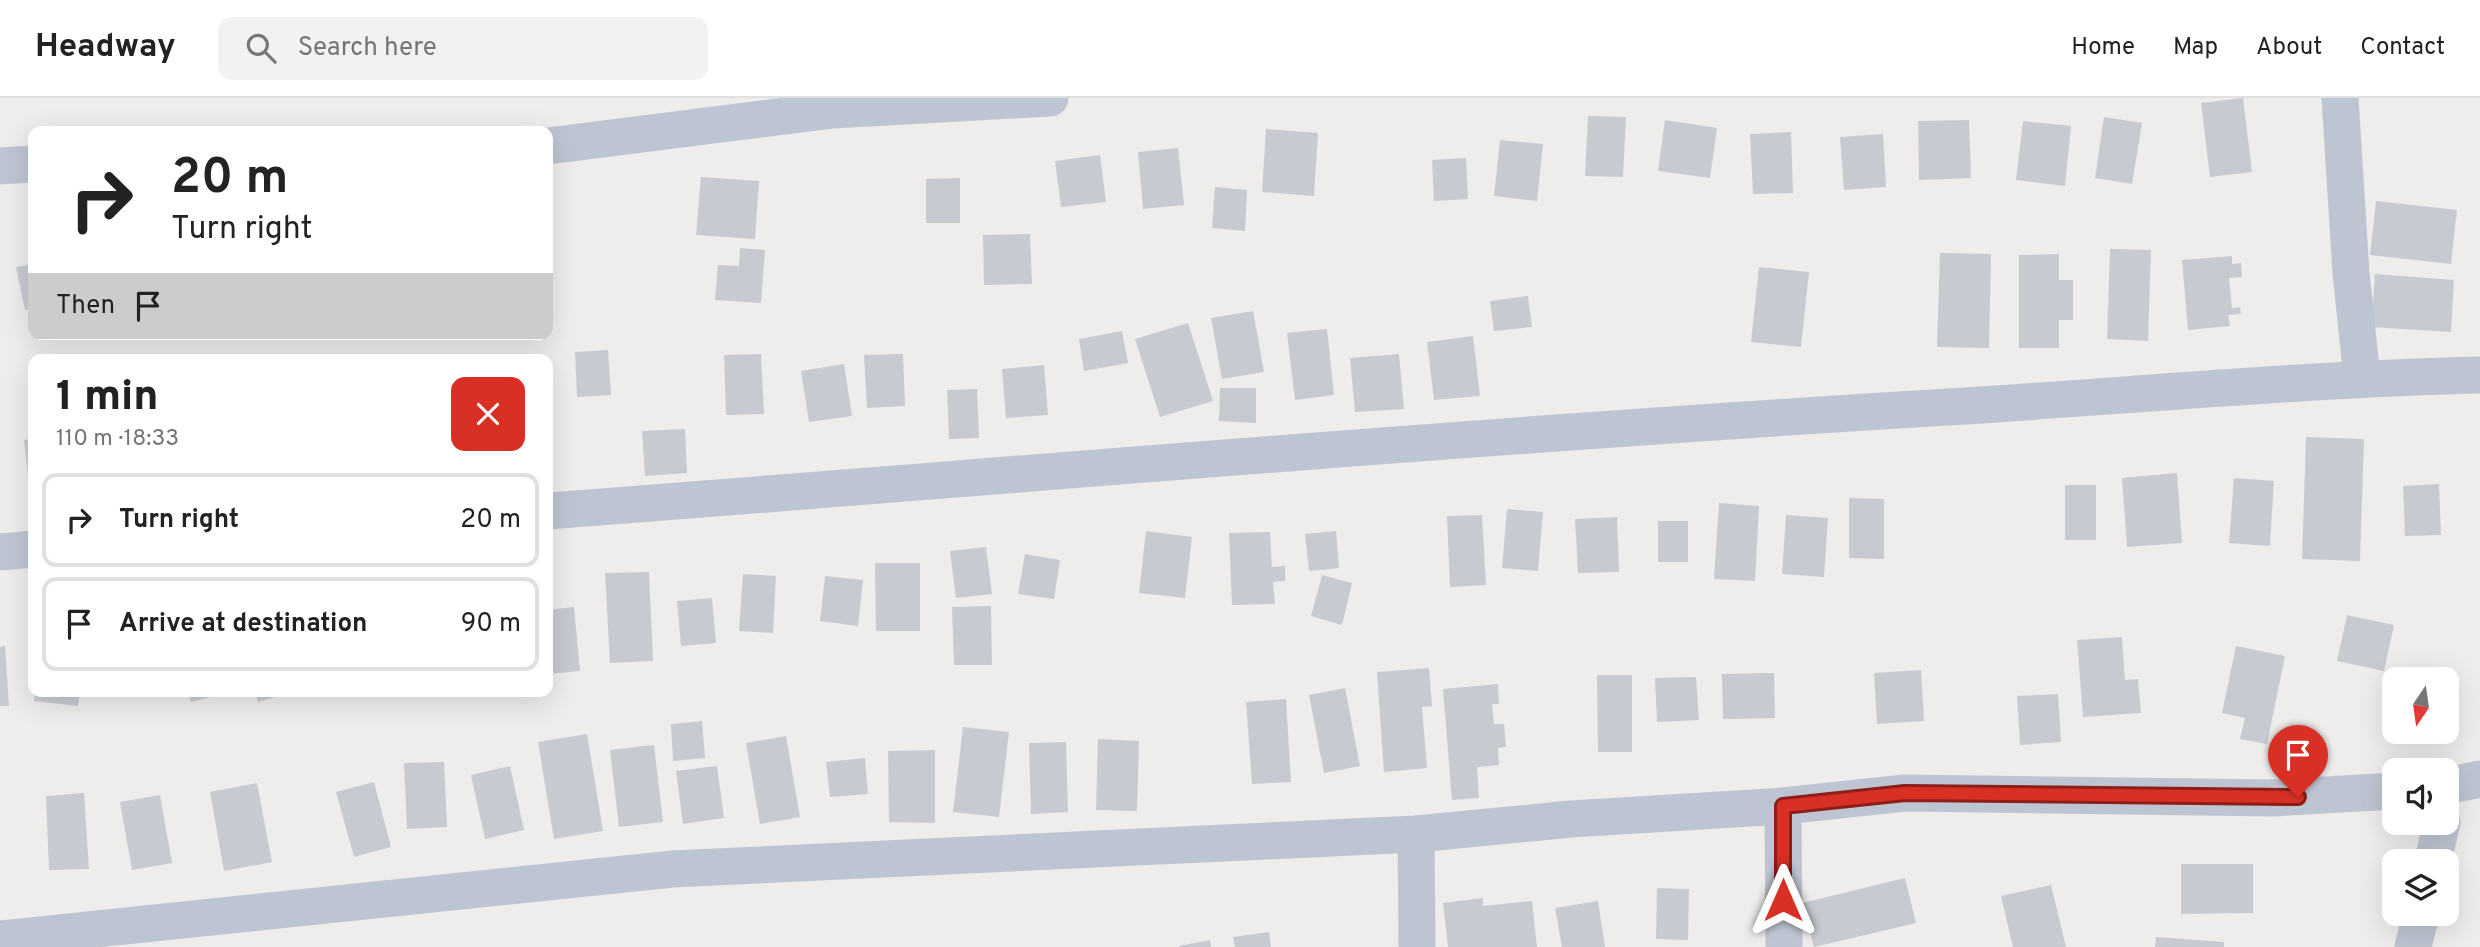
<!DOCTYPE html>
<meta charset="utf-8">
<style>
:root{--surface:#fff;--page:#f2f2f2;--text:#222;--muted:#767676;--line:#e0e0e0}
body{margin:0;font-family:Overpass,sans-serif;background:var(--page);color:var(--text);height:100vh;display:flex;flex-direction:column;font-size:26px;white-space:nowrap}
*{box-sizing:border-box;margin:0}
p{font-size:23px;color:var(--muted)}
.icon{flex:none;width:38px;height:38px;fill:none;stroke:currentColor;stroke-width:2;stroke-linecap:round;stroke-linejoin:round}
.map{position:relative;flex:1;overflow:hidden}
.sheet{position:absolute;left:28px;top:256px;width:525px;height:343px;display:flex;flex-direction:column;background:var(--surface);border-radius:14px;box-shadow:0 7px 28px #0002}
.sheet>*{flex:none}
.hud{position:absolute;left:28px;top:28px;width:525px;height:214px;border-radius:14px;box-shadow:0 7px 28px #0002;background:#fff;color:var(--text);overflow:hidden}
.needle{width:46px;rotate:193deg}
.controls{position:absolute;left:2382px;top:569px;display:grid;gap:14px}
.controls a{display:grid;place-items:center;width:77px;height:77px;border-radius:14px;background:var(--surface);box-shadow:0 7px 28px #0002;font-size:35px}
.pin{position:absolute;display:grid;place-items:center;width:60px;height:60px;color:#fff;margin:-72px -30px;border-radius:50% 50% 50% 0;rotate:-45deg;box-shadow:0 0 7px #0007}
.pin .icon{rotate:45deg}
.me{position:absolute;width:77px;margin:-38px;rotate:0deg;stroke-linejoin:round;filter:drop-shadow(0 0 5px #0008)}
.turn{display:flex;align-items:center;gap:24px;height:147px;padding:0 28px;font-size:32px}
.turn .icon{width:91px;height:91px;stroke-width:2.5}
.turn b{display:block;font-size:49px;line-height:60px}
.then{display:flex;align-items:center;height:66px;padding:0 28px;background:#0003;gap:14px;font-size:26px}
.round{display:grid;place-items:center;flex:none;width:74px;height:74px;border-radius:14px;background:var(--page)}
.head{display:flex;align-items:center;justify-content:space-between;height:119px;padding:0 28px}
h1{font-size:42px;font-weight:800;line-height:52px}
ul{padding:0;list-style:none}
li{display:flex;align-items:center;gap:21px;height:94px;margin:0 14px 10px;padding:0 14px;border:4px solid var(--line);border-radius:14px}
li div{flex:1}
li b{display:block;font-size:26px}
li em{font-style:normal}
header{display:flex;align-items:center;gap:42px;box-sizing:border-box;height:98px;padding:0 35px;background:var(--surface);border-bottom:2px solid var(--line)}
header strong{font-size:33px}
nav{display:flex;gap:38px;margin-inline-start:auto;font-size:24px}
.search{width:490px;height:63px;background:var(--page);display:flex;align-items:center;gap:18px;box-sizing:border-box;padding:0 24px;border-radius:14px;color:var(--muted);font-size:26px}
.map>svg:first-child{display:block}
</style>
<header>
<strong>Headway</strong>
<div class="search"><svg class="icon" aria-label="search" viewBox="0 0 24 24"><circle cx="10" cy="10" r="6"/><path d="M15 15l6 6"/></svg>Search here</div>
<nav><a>Home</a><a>Map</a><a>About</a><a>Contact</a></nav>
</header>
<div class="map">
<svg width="2480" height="849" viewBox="0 0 2480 849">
<rect width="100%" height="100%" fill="#efecec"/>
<g fill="#c8cad2">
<polygon points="2243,0 2252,74 2210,79 2201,5"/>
<polygon points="1588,18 1626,19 1623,79 1585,78"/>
<polygon points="2104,19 2142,25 2132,86 2095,80"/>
<polygon points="1665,22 1717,30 1710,80 1658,73"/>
<polygon points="1969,22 1971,80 1919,82 1918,23"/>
<polygon points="2023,23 2071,28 2065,88 2016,82"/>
<polygon points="1266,31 1318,35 1314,98 1262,94"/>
<polygon points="1791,34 1793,95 1753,96 1750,36"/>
<polygon points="1883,36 1886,89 1844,92 1840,39"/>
<polygon points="1500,42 1543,46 1537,103 1494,98"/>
<polygon points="1178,50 1184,107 1143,111 1138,54"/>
<polygon points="1100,57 1106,104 1061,109 1055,63"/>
<polygon points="1466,60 1468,101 1434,103 1432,62"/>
<polygon points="701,79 759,83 755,141 696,137"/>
<polygon points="960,80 960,125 926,125 926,81"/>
<polygon points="1215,89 1247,92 1245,133 1212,130"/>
<polygon points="2376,103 2457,112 2451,166 2370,157"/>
<polygon points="1030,136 1032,186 984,187 983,137"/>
<polygon points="740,150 765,152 761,205 715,202 718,167 739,168"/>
<polygon points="2110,151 2151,152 2148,243 2107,241"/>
<polygon points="1940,155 1991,156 1989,250 1937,249"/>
<polygon points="2059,156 2059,182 2073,182 2073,222 2059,222 2059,250 2019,250 2019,157"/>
<polygon points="2232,158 2232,166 2241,165 2242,179 2229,180 2232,210 2240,209 2241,216 2228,217 2230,228 2188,232 2182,162"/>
<polygon points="33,166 33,211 25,212 16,169"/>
<polygon points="1759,169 1809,174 1801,249 1751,244"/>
<polygon points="2375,176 2454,182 2451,234 2371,229"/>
<polygon points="1528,198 1532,229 1494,233 1490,203"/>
<polygon points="1253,213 1264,274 1222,281 1211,220"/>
<polygon points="1188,225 1213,303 1160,319 1135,241"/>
<polygon points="1327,231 1334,297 1295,302 1287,235"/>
<polygon points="1122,233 1128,265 1084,273 1079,241"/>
<polygon points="1473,238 1480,298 1434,302 1427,244"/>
<polygon points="608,252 611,297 577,299 575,254"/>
<polygon points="761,256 764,316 726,317 724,257"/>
<polygon points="903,256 905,308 867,310 864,257"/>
<polygon points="1399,256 1404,311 1355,314 1350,260"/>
<polygon points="844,266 852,318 809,324 801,273"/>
<polygon points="1044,267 1048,317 1006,320 1002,271"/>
<polygon points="1220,290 1256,290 1256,325 1219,323"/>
<polygon points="977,291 979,340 949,341 947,292"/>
<polygon points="685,331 687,375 645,378 642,333"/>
<polygon points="2306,339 2364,341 2360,463 2302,461"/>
<polygon points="33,341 33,386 29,387 24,342"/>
<polygon points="2177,375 2182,445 2127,449 2122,380"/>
<polygon points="2234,380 2274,383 2270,448 2229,445"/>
<polygon points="2439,386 2441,437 2405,438 2403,388"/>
<rect x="2065" y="387" width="31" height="55"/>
<polygon points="1849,400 1884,401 1884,461 1849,460"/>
<polygon points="1719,405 1759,408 1755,483 1714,481"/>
<polygon points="1507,411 1543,414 1538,473 1502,470"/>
<polygon points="1482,417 1486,487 1450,489 1447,418"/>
<polygon points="1786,417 1828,420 1824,479 1782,476"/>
<polygon points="1617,419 1619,474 1578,475 1575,421"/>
<rect x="1658" y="423" width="30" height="41"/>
<polygon points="1146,433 1192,439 1185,500 1139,495"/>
<polygon points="1336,433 1339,470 1309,473 1305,436"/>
<polygon points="1270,434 1272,469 1285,468 1285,483 1273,484 1275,506 1232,507 1229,435"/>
<polygon points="986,449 992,496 956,500 950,453"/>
<polygon points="1025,456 1060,462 1054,501 1018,496"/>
<polygon points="875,465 920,465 920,533 876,533"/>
<polygon points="649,474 653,563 610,565 605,475"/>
<polygon points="743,476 776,478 773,535 739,533"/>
<polygon points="1322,477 1352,485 1342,527 1311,518"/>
<polygon points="825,478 863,482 858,528 820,523"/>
<polygon points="712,500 716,545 681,548 677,503"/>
<polygon points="991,508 992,567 954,567 952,509"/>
<polygon points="574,509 580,573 548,576 548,512"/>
<polygon points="2347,517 2394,527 2384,573 2337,563"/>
<polygon points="2122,539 2125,582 2138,581 2141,615 2083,619 2077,542"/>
<polygon points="5,548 9,608 0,608 0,549"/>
<polygon points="2236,548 2285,558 2267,646 2240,641 2245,620 2222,615"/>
<polygon points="1429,570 1432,608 1422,609 1427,670 1384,674 1377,574"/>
<polygon points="1921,572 1924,623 1877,626 1874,575"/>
<polygon points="1774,575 1775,620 1723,621 1722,576"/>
<polygon points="1597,577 1632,577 1632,654 1598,654"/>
<polygon points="1696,579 1699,622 1657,624 1655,580"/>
<polygon points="1498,586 1499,606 1492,606 1494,626 1504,626 1506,649 1498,650 1499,667 1477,669 1479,700 1452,702 1443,591"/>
<polygon points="1345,590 1360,668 1324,675 1309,597"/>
<polygon points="35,593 80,593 78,608 34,603"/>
<polygon points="188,593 229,593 229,594 191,604"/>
<polygon points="255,593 284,593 285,596 258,604"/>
<polygon points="2058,596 2061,644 2020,647 2017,598"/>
<polygon points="1286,601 1291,684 1252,686 1246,604"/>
<polygon points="702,623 705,660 673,663 671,626"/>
<polygon points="963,629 1009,634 999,719 953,714"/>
<polygon points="587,636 603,733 554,741 538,644"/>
<polygon points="786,638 800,719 760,726 746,645"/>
<polygon points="1098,641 1139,643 1137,713 1096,712"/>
<polygon points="1066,644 1068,714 1031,716 1029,645"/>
<polygon points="654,647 663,724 619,729 610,652"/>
<polygon points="935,652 935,725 889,724 888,653"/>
<polygon points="865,660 868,696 830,699 826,664"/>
<polygon points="444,664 447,729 407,731 404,665"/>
<polygon points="510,668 524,732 485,741 471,677"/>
<polygon points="717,668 724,720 683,726 676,673"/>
<polygon points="374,684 391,749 354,759 336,694"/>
<polygon points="257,685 272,764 224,773 210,694"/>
<polygon points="84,695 89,771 49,772 46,698"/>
<polygon points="160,697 172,765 132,772 120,704"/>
<polygon points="2181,766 2253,766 2253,815 2181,816"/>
<polygon points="1905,780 1916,825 1814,849 1802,805"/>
<polygon points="2051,787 2066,849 2013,849 2001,798"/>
<polygon points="1657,790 1689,791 1688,842 1656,841"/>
<polygon points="1483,800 1483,808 1532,803 1537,849 1448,849 1443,805"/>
<polygon points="1598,803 1605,849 1562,849 1555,810"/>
<polygon points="1269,834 1271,849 1235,849 1233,839"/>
<polygon points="2156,839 2224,844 2224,849 2155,849"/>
<polygon points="1210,842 1211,849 1179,849 1179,848"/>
</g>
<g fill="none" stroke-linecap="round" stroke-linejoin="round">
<g stroke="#bec5d2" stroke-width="37">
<polyline points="2340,0 2351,175 2362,280"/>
<polyline points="548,48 833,12 1050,0"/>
<polyline points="0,68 33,66"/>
<path d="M548 413C1020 377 1492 336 1965 308 2137 297 2308 281 2480 277"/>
<polyline points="0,454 33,451"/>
<polyline points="2446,688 2480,681"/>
<polyline points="1783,708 1784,849"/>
<polyline points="1416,736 1417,849"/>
<polyline points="2433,763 2442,724"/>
<polyline points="0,841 673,771 1416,736 1571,721 1783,708 1905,695 2274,700 2394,693"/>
<polyline points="2413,849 2421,816"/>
</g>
</g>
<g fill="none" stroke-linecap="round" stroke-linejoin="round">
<g stroke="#8d1f18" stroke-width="18">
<polyline id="route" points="1783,802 1783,708 1905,695 2298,699"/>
</g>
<use href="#route" stroke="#d93025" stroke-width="12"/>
</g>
</svg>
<div class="controls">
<a><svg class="needle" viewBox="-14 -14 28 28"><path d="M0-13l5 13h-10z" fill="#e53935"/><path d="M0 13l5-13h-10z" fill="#767676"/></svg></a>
<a><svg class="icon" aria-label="sound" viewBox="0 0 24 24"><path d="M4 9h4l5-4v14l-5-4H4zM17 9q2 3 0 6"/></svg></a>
<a><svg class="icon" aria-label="layers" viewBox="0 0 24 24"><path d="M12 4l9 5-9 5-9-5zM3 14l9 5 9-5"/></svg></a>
</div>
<div class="pin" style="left:2298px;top:699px;background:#d93025"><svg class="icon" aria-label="arrive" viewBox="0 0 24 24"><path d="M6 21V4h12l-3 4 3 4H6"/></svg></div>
<svg class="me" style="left:1783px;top:802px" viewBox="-20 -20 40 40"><path d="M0-17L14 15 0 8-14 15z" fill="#d93025" stroke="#fff" stroke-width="4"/></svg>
<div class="hud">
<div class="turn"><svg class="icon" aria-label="right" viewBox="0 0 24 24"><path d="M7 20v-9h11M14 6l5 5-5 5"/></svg><div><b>20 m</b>Turn right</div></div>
<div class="then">Then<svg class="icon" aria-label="arrive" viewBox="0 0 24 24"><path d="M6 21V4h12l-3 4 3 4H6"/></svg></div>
</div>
<section class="sheet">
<div class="head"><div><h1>1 min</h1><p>110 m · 18:33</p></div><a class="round" style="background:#d93025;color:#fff"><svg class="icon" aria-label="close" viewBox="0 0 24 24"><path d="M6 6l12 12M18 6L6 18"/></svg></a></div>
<ul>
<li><svg class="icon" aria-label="right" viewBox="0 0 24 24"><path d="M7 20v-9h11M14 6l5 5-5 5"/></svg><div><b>Turn right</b></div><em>20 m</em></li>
<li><svg class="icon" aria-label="arrive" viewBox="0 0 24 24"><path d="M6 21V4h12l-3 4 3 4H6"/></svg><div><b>Arrive at destination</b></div><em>90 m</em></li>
</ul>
</section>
</div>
